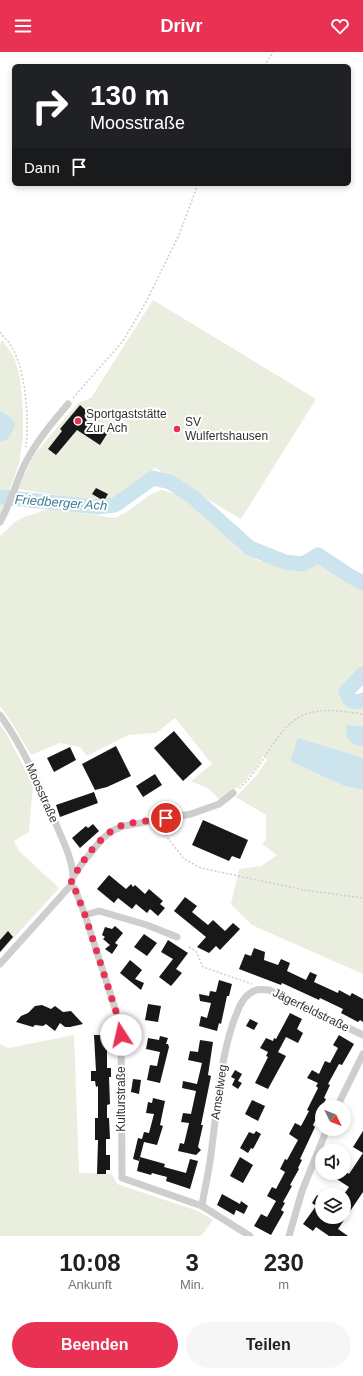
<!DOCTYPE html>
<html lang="de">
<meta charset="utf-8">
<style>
:root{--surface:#fff;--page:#f6f6f6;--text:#202124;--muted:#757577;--accent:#e93154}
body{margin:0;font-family:Arial,sans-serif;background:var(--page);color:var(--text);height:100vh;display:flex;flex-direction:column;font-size:15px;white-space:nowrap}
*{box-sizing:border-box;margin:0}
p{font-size:13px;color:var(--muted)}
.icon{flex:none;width:22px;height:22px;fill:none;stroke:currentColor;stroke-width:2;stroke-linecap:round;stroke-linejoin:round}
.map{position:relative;height:1184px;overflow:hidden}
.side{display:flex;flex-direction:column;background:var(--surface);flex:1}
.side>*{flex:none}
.top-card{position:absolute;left:12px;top:12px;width:339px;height:122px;border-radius:6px;box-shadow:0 2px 6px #0003;background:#202124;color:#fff;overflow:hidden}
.needle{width:26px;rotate:133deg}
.fabs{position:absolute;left:315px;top:1048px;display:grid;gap:8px}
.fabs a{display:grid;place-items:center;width:36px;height:36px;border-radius:50%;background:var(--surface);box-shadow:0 2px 6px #0003;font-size:20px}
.pin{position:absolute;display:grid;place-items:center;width:34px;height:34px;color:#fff;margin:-17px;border:2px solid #fff;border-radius:50%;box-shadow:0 1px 4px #0007}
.me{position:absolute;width:44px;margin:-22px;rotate:350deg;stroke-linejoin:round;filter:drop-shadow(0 0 3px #0008)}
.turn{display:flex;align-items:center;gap:14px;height:84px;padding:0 12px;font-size:18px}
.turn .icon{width:52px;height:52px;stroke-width:2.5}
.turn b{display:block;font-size:28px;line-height:34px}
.then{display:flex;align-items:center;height:38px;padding:0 12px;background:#0003;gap:8px;font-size:15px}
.eta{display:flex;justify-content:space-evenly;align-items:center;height:68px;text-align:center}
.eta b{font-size:24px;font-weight:600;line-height:28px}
.cta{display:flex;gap:8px;margin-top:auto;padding:8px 12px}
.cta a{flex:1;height:46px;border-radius:24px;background:var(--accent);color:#fff;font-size:16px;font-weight:600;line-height:46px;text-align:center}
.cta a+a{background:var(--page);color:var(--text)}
header{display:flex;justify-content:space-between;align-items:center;height:52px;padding:0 12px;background:var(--accent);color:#fff;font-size:18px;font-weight:600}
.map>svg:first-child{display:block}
</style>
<header><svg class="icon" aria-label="menu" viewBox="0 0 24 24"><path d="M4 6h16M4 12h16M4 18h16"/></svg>Drivr<svg class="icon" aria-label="heart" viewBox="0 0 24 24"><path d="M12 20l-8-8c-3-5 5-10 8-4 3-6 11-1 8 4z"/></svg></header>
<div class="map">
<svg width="363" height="1184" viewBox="0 0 363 1184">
<rect width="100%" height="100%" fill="#fff"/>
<g fill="#e9eedf">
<polygon points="153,248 316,347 241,467 155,416 108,451 18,437 34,403 78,351 91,346"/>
<polygon points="2,288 14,305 20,325 23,360 23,385 19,412 0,463 0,292"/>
<polygon points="161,438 179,443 194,453 238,493 257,508 298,518 319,511 363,535 363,615 337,641 349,640 355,647 363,645 363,674 346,673 355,693 363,695 363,706 346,702 290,709 344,734 363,738 363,922 252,873 231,852 239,817 261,814 277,803 262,792 266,788 266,763 236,745 257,723 267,708 264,703 256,717 244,730 221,749 209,737 191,729 212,712 175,666 156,681 128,683 87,704 80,695 60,691 31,703 12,671 0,654 0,484 15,470 24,465 49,457 115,466 128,459 150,443"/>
<polygon points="0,673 6,681 33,732 29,780 14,789 19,799 59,836 0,901"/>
<polygon points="74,983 79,1121 112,1122 117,1132 198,1159 213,1168 201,1184 0,1184 0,992 8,996"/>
</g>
<g fill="#cbe4ee">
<polygon points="346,673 363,674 363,695 355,693 347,686"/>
<polygon points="298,686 363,706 363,738 344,734 290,709"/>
</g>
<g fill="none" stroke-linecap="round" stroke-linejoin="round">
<g stroke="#cbe4ee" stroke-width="15">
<polyline points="0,367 7,373 3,381 0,382"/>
<polyline points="0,445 97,455 115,453 153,426 170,430 193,445 250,496 285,510 303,512 318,503 350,524 363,531"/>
<polyline points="363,622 346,640 350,648 357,650 363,648"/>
</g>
</g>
<g fill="#181818">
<polygon points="80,353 90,362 86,368 107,382 100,393 77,378 56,403 48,397 62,379 60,377"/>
<polygon points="96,436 108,442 104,449 92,442"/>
<polygon points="174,679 202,712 183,729 154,696"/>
<polygon points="116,694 131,724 107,735 95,738 82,712"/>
<polygon points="70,695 76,708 54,720 47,706"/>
<polygon points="155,722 162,733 143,745 136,734"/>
<polygon points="94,740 98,751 60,765 56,753"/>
<polygon points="203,768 248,788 240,807 232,804 229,809 192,793"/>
<polygon points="93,772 99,779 80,796 72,786 86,774 88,776"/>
<polygon points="109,823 126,837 131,832 133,835 135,833 145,842 149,837 163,849 160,852 165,856 158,864 150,857 147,861 136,852 132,857 118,846 114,851 97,837"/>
<polygon points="185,845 197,854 192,860 208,873 213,868 225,879 233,871 240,877 220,898 216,894 209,901 197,895 206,885 174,859"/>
<polygon points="115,874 123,881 115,891 118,893 112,902 105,897 110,893 103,887 105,885 102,883 105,875 112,877"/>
<polygon points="8,879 13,885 0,900 0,888"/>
<polygon points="144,882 157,891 147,904 134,895"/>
<polygon points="168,888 188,901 176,917 182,921 171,934 159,925 173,907 161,900"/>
<polygon points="254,896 265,900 264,908 278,913 281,907 290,911 287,919 306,928 310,920 317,923 314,930 338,941 339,938 350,944 352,941 363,947 363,970 360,968 358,970 341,961 343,957 320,946 319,948 282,931 281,933 239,917 245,902 251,904"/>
<polygon points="130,908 142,918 135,927 144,931 141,938 120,921"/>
<polygon points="219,928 232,932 229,944 227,944 221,972 219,971 217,979 199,974 201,964 207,966 211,951 200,949 199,942 209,944 210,939 216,940"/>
<polygon points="148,952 161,954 158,970 145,968"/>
<polygon points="42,953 51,957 55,954 63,960 71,959 83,972 70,975 65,975 60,971 55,979 46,972 43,974 35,973 33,975 16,970 21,964 28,961 35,954"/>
<polygon points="290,961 302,967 297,977 303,981 298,991 286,985 278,1000 286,1004 268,1037 255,1031 268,1005 266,1004 268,1000 260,996 266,986 273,989 274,986 276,987"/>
<polygon points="250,967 258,971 254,978 246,974"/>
<polygon points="94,983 110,983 110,993 107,993 107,1016 111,1016 111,1025 109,1025 110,1052 107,1053 107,1066 109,1066 110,1087 106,1087 106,1103 110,1103 110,1118 106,1118 106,1122 97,1122 98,1088 95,1088 95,1066 98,1066 98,1034 96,1035 95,1029 91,1029 91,1019 96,1019"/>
<polygon points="339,983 354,992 342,1013 339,1012 328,1032 330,1033 324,1046 326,1047 313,1073 315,1075 300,1107 302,1108 298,1116 299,1117 290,1133 292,1134 283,1150 285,1151 281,1158 284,1160 271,1183 254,1174 261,1162 267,1165 276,1149 267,1144 272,1135 276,1137 285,1120 280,1117 285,1107 287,1108 298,1088 289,1082 295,1071 301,1074 309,1059 307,1058 318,1036 316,1034 318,1031 307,1026 312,1018 319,1022 325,1009 330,1011 338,996 333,993"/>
<polygon points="160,984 168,986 166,992 168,992 169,995 160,1031 147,1028 150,1013 157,1014 160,1000 146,997 148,986 159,988"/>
<polygon points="200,988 213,990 208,1023 211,1024 201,1073 203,1073 198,1095 201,1098 196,1103 178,1099 180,1091 184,1092 189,1071 181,1070 183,1061 191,1062 196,1039 182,1036 183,1029 197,1032 202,1011 188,1008 190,999 198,1000"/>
<polygon points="235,1018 242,1022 238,1029 242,1031 238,1037 232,1033 235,1027 231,1025"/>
<polygon points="133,1027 141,1028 139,1042 131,1040"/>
<polygon points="153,1046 165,1049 160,1073 163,1074 157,1093 144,1090 139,1109 133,1107 138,1086 142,1087 144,1080 149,1081 154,1062 146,1061 148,1050 152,1051"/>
<polygon points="252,1048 265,1054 258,1069 245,1062"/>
<polygon points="256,1079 261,1082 253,1097 251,1096 248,1101 240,1096 249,1080 254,1082"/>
<polygon points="363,1079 363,1140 338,1177 348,1184 329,1184 316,1175 313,1179 303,1172 316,1154 312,1151 317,1143 321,1146 322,1145 322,1165 344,1165 344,1142 349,1135 335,1126 338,1121 344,1121 344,1118 349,1122 363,1101 353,1095"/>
<polygon points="140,1105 165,1112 164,1115 186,1121 190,1107 198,1109 190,1137 166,1129 167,1125 152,1121 151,1123 137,1119"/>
<polygon points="240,1105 253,1113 243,1131 230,1124"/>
<polygon points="222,1142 240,1152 241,1149 248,1154 244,1162 236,1158 234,1163 217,1153"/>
</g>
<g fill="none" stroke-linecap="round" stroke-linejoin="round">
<g stroke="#cecece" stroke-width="1.5" stroke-dasharray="2 2" stroke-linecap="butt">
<polyline points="264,14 273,0"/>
<path d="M0 280C4 286 10 291 13 297 26 322 29 367 26 395"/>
<polyline points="73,346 123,289 146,250 179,183 198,132"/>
<path d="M239 736C252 726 260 712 269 698 296 655 316 655 363 662"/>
<polyline points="162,775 167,785 184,807 201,816 304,838 363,846"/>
<polyline points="189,895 196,899 203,915 252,932"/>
</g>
<g stroke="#cecece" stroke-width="7">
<path d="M0 470C10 452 15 434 23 416 34 392 51 372 68 352"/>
<path d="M0 663C24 696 40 734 56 772 63 789 72 806 73 824"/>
<polyline points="71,833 75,837 85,863 121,975 122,1126 202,1154 250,1184"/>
<polyline points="85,863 99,859 147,873 177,885"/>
<polyline points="0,912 71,833 73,825 81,813 102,787 112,779 123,774 191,762 219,752 233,741"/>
<polyline points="337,1055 363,1002"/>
<path d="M202 1154C204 1139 208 1124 210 1109 217 1063 218 1016 233 971 237 961 240 949 249 942 255 937 261 937 269 938L363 983"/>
<polyline points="289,1184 302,1139 327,1077"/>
</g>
</g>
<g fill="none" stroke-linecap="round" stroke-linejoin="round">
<path stroke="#e93154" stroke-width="7" stroke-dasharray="0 12.6" d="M121 983V975L85 863 75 837 70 833C78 813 102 780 123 773 137 769 152 769 166 766"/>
</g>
<g fill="#e93154" stroke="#fff" stroke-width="1.5">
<circle cx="78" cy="369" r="4"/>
<circle cx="177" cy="377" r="4"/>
</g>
<g text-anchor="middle" stroke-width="4" stroke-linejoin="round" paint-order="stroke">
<g font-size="12" fill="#313131" stroke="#fff" text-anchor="start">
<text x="86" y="366">Sportgaststätte<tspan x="86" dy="14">Zur Ach</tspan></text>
<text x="185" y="374">SV<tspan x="185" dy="14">Wulfertshausen</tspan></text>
</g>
<g font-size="12" fill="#313131" stroke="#fff">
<text transform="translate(42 741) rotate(66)" y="4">Moosstraße</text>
<text transform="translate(311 958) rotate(26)" y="4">Jägerfeldstraße</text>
<text transform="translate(219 1040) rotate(-82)" y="4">Amselweg</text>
<text transform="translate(121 1047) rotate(-90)" y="4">Kulturstraße</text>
</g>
<g font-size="13" font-style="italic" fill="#3c7d96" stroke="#fff">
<text transform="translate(61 450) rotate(4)" y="5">Friedberger Ach</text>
</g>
</g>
</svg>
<div class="fabs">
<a><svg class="needle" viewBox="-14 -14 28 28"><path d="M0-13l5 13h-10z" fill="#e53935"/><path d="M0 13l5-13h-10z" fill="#757577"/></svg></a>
<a><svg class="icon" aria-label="sound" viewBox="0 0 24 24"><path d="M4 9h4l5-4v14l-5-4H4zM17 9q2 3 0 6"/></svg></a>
<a><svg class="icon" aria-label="layers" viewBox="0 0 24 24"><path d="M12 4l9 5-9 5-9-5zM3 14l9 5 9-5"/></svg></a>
</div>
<div class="pin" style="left:166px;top:766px;background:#d93025"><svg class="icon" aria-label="arrive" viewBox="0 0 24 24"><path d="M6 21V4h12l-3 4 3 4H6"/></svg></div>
<svg class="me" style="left:121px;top:983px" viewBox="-20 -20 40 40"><circle r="19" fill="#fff"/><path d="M0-13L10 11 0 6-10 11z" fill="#e93154"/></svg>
<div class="top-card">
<div class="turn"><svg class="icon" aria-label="right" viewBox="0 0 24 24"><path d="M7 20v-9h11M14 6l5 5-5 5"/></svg><div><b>130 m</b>Moosstraße</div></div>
<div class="then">Dann<svg class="icon" aria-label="arrive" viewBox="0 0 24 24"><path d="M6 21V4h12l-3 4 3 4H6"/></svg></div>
</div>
</div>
<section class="side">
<div class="eta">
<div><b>10:08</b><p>Ankunft</p></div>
<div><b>3</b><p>Min.</p></div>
<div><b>230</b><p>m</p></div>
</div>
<div class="cta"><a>Beenden</a><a>Teilen</a></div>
</section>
